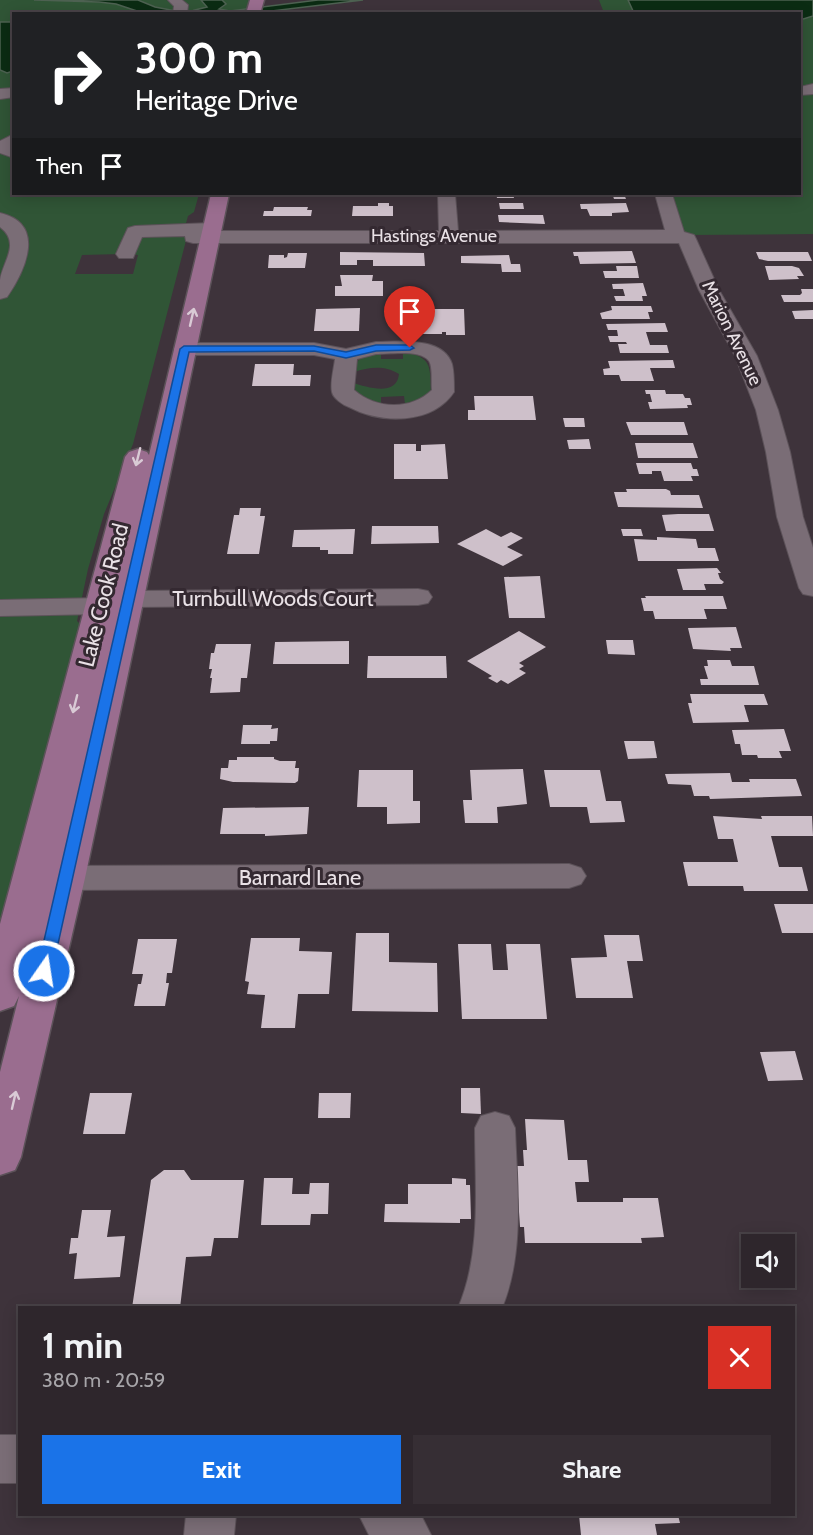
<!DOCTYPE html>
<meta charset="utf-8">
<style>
:root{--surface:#2e262c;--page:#362e34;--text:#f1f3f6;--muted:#a7a5a9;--line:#494348;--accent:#1a73e8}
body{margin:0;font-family:Cabin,sans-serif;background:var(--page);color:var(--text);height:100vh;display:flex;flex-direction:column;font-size:22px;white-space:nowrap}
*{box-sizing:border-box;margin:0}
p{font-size:20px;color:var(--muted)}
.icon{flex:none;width:33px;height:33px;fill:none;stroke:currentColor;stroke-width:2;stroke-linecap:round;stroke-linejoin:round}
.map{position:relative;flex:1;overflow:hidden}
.drawer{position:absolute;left:18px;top:1306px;width:777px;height:210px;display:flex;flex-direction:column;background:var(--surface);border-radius:0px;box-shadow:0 3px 15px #0003,0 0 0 2px var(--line)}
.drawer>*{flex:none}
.guide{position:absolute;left:12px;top:12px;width:789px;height:183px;border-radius:0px;box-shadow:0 3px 15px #0003,0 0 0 2px var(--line);background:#202124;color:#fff;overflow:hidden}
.buttons{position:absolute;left:741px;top:1234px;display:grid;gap:12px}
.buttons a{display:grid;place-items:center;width:54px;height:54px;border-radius:0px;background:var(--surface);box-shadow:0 3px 15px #0003,0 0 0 2px var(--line);font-size:30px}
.pin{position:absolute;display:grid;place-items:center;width:51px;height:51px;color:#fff;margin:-62px -26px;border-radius:50% 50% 50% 0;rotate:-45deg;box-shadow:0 0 6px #0007}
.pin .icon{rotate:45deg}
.me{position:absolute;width:66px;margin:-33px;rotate:13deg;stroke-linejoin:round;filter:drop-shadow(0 0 4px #0008)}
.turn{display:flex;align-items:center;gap:21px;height:126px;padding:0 24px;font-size:27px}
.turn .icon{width:78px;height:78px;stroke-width:2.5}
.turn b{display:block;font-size:42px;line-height:51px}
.then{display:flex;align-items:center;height:57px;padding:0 24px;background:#0003;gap:12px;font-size:22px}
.round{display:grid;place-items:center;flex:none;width:63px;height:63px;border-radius:0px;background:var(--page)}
.overview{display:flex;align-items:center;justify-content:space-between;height:102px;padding:0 24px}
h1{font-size:36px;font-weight:800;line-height:45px}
.action{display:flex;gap:12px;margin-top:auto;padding:12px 24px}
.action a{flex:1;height:69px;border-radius:0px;background:var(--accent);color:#fff;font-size:24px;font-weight:800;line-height:69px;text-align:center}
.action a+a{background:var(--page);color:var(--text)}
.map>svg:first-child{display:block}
</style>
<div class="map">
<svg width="813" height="1535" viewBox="0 0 813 1535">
<rect width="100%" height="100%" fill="#3e333b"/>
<g fill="#305536">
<polygon points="0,0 249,0 245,13 14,14 14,194 199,194 194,212 188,216 185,227 136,227 122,254 82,255 75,274 133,274 138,255 131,254 134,238 188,233 133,444 104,514 88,569 77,621 83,627 0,956"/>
<polygon points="599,0 813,0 813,234 685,235 670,194 800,194 800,14 604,13"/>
<path d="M403 351C432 358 430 365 431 392L424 398 405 404 404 396 381 397V405H378L353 391V383C367 387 397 397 399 374 385 365 369 367 354 372 355 356 367 355 381 352V359H403Z"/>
</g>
<g fill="#0b2c13" stroke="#4e6252" stroke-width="1.5">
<polygon points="34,0 138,0 155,7 186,13 143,13 116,4 99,2"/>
<polygon points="201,0 222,0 226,4 219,9 230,11 318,0 363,0 255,13 202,13 195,10 207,7"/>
<polygon points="628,0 813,0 813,16 800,20 800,14 634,13"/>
<polygon points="0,22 13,22 13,71 7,73 0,70"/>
</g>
<g fill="#cec0ca">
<polygon points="496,194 513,194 514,198 497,198"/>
<polygon points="602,194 624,194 626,199 614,199 613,196 603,196"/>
<polygon points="378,203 389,203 389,206 393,206 393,216 352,216 353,206 378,206"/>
<polygon points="499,203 523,203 524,209 500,209"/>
<polygon points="626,203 629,212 612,213 612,216 590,216 587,209 581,209 580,204"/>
<polygon points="274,207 308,207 307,210 312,210 311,216 263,216 264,211 273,211"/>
<polygon points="498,215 543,215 545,224 499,222"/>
<polygon points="632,251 636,263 580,264 578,256 574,256 573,252"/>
<polygon points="340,252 424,253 425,266 373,266 373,260 357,260 357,265 340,265"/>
<polygon points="756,252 808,252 812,261 768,261 759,259"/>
<polygon points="288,253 307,253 305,268 268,268 269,255 284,255 284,258 287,257"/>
<polygon points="509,255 511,264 520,264 521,272 502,272 501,264 461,263 461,256"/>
<polygon points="616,266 637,266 639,278 605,278 603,271 617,271"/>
<polygon points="765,266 792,266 799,268 804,276 797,276 799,279 769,280"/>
<polygon points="340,275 373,275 372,281 383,281 383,296 335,296 335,286 342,286"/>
<polygon points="643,283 647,296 642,296 643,301 616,301 614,296 625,296 623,289 613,289 612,284"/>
<polygon points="801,289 813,289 813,302 784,302 781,295 800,295 802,293"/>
<polygon points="611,306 651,306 653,312 648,312 650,319 602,319 600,313 612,310"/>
<polygon points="360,308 359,331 314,331 316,309"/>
<polygon points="419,309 464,309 465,335 446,335 446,332 442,332 442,334 419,334"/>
<polygon points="813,310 813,319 795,319 792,311"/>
<polygon points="665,323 668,332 646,332 650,345 667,345 669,353 620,353 618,344 627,344 626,342 610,342 608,336 618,336 617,330 608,330 606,324"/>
<polygon points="673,360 675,368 650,368 654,381 621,381 619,375 604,375 603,369 610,368 608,361"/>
<polygon points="255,364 294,364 293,375 311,375 310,386 252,386"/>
<polygon points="645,390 665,390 666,394 683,394 685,398 690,398 692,405 687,405 688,408 650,409 648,402 652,402 650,394 646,394"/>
<polygon points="474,396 533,396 536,420 468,420 468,410 475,410"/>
<polygon points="563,418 584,418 585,427 565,427"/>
<polygon points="626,422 684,422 688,435 631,435"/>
<polygon points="589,439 591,449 569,449 567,440"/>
<polygon points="635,443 693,443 698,458 638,458"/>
<polygon points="394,444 416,444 416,451 421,451 421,445 445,444 448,479 394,479"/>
<polygon points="636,463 691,463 693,469 697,469 699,476 691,476 693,481 664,481 661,471 652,471 652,474 639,474"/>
<polygon points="626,489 666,489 670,491 671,495 699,495 703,508 618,507 614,492 627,492"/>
<polygon points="240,508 261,508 260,516 265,516 259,554 227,554 234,515 239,515"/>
<polygon points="678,514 709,514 714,531 666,531 662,515"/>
<polygon points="372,526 438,526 439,543 371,544"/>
<polygon points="355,529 353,554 328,554 328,550 320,550 320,547 292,547 294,530"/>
<polygon points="486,529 501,537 511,532 523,538 507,547 523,555 503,566 457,544"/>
<polygon points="621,529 641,529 643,536 623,536"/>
<polygon points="657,537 696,539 698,548 715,548 719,561 638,561 634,539 657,540"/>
<polygon points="717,568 721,573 718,573 720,579 724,582 722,584 704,584 706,590 683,590 677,569"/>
<polygon points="540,576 545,618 509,618 504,577"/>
<polygon points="645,596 723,596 727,609 704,609 707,619 655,619 653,611 644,611 641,598 646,598"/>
<polygon points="736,627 742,648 730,648 731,651 693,649 688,628"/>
<polygon points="519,631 546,647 519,663 524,666 519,669 526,673 508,684 501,680 497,683 488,678 492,676 467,661"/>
<polygon points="606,640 633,640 635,655 608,654"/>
<polygon points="349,641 349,664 273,664 275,642"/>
<polygon points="216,644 251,644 247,678 241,678 240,692 210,693 212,678 210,678 212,669 209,669 211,653 214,653"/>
<polygon points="368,656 446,656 447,678 367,678"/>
<polygon points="707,660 730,660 732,666 754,666 759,685 701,685 700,679 708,679 704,666 708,666"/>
<polygon points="690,694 764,694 768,705 744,705 749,722 693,723 688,703 692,703"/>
<polygon points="243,725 272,725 271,729 278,728 277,741 270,741 270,744 241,744"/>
<polygon points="784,729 791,751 779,751 782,758 758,758 757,755 742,755 740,744 735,744 732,730"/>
<polygon points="624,741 654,741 657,758 628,759"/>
<polygon points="237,757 274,757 274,759 280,761 296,761 295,768 299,768 298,781 295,783 233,782 220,779 221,768 228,768 229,760 237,760"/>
<polygon points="523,769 527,804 497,807 498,823 465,823 463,800 472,800 470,770"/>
<polygon points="359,770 413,770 413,801 420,801 420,823 387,824 387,807 357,807"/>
<polygon points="544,770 600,770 606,801 621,801 625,822 590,823 587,807 550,807"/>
<polygon points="730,773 732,782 750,782 749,779 796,779 802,796 710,799 709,796 694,796 691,785 668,784 665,774"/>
<polygon points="309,807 307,834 265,836 265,834 220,834 223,808"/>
<polygon points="713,816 762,819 761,816 812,816 813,836 771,836 779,867 802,867 808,891 744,891 743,886 688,886 683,862 738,862 733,839 718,839"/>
<polygon points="774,904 813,904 813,933 782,933"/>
<polygon points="356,933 389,933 389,962 437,963 438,1012 352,1011"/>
<polygon points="604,935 639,935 643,961 627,961 633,998 576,998 571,958 607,957"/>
<polygon points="251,938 300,938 299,951 332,952 329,994 298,994 295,1028 261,1028 265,995 247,994 249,982 245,981"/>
<polygon points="138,939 177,939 172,973 167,973 166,983 169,983 165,1006 134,1006 138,984 141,984 143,974 132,974"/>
<polygon points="458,944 491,944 493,970 508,970 506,944 540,944 547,1019 462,1019"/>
<polygon points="795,1051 803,1080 768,1081 760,1052"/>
<polygon points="461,1088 480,1088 481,1114 461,1113"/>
<polygon points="90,1093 132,1093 125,1134 83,1134"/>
<polygon points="319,1093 351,1093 350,1118 318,1118"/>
<polygon points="525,1119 564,1120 568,1160 587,1160 589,1182 575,1182 577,1202 623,1202 623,1198 658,1198 664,1237 641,1238 642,1243 525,1243 524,1227 520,1227 516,1166 524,1166 523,1150 527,1150"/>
<polygon points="164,1170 184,1170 191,1180 244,1180 238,1238 214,1238 211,1256 186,1257 180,1308 132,1308 151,1180"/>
<polygon points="264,1178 293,1178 292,1194 309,1194 310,1183 329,1183 328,1214 311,1214 310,1225 261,1225"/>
<polygon points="452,1178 466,1179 466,1185 470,1185 471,1219 460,1219 460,1223 384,1222 385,1204 408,1204 408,1184 452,1184"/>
<polygon points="82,1210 111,1210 107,1237 125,1236 120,1277 74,1279 77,1253 69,1254 71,1238 78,1238"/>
<polygon points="579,1515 678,1515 680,1523 655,1524 657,1535 581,1535"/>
</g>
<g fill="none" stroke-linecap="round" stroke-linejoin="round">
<g stroke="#5c5259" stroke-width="2">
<g id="minor">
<polygon points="168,0 182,0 188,5 187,14 173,14 174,6"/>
<polygon points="813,84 813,94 800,95 800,87"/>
<polygon points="14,88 14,97 0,99 0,89"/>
<polygon points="14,134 14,158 0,153 0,141"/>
<polygon points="438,194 455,194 458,231 665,230 655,194 672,194 684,232 694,235 696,239 719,290 757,356 778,410 790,452 803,517 813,548 813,596 803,594 799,588 777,517 766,452 756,410 735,356 699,290 679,243 193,243 186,241 185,236 142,237 133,258 119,258 116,254 128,228 135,226 212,223 219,225 221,229 220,231 439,231"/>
<path d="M0 213C47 224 25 271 7 297L0 299C0 293 0 286 0 280 3 261 21 243 0 227Z"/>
<path d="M376 342C398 342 443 336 452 364 454 372 454 383 454 392 432 425 381 424 349 407 343 405 333 398 332 392 330 383 334 368 335 359L314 355H185L177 354 174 349 177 344 185 343H314L346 349ZM376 354C389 354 420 349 429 361 433 367 431 383 432 390 410 411 376 409 354 390L357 359Z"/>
<polygon points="418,589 428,591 432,597 428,603 418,605 128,607 100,614 0,616 0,600 100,598 128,591"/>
<polygon points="569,864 581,868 586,876 581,884 569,888 41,890 29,886 24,878 29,870 41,866"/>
<path d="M495 1112 509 1116 515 1128C517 1187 525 1252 502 1308H458C482 1253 475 1187 475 1128L481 1116Z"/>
<rect x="0" y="1435" width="20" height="48"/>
<polygon points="186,1515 236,1515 234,1535 184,1535"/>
<polygon points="359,1515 421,1515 431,1535 369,1535"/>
</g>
</g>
<g stroke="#5c5259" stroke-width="3">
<g id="major">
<polygon points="250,0 264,0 260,14 246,14"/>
<polygon points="211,194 229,194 85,878 21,1157 15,1170 0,1175 0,1072 19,996 14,1006 0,1011 0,924 125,457 129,452 138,449 147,452 149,455"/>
</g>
</g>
<use href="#minor" fill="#7a6d76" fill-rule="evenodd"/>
<use href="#major" fill="#9a6d8f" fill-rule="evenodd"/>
</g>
<defs><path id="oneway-shaft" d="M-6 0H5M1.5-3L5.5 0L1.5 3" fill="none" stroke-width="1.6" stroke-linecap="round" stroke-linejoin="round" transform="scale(1.5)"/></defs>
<g stroke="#d9cad5">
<use href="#oneway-shaft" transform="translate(192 317) rotate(-77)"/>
<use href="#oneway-shaft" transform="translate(138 457) rotate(104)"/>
<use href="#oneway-shaft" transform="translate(75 704) rotate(104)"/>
<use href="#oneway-shaft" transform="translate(14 1100) rotate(-77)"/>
</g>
<polygon fill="#1a73e8" stroke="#114b97" stroke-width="1.5" points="376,345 410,345 414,348 410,350 376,351 346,358 314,351 189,352 52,971 50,975 39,975 37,971 180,349 184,346 314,346 346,352"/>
<g text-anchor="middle" stroke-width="6" stroke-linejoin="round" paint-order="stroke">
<g font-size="18" fill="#e9e1e6" stroke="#342931">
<text x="434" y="242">Hastings Avenue</text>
<text transform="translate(732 333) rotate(64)" y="6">Marion Avenue</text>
</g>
<g font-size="22" fill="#e9e1e6" stroke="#342931">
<text transform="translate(103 595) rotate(-76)" y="8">Lake Cook Road</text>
<text x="273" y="606">Turnbull Woods Court</text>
<text x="300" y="885">Barnard Lane</text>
</g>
</g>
</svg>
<div class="buttons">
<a><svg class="icon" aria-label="sound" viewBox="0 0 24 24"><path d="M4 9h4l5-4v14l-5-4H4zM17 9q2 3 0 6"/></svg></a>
</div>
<div class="pin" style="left:410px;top:348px;background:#d93025"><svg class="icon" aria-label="arrive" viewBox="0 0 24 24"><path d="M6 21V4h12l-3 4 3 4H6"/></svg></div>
<svg class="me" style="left:44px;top:971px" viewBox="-20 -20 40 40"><circle r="17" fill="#1a73e8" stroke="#fff" stroke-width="3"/><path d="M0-11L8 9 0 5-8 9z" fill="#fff"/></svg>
<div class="guide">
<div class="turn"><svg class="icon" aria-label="right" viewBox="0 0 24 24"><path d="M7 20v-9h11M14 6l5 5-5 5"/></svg><div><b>300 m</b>Heritage Drive</div></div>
<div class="then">Then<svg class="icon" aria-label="arrive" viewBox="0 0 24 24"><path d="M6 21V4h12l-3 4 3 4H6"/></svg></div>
</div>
<section class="drawer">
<div class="overview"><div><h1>1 min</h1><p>380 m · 20:59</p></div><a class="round" style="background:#d93025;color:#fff"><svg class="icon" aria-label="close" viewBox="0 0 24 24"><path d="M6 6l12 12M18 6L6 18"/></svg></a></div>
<div class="action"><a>Exit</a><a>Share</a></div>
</section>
</div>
